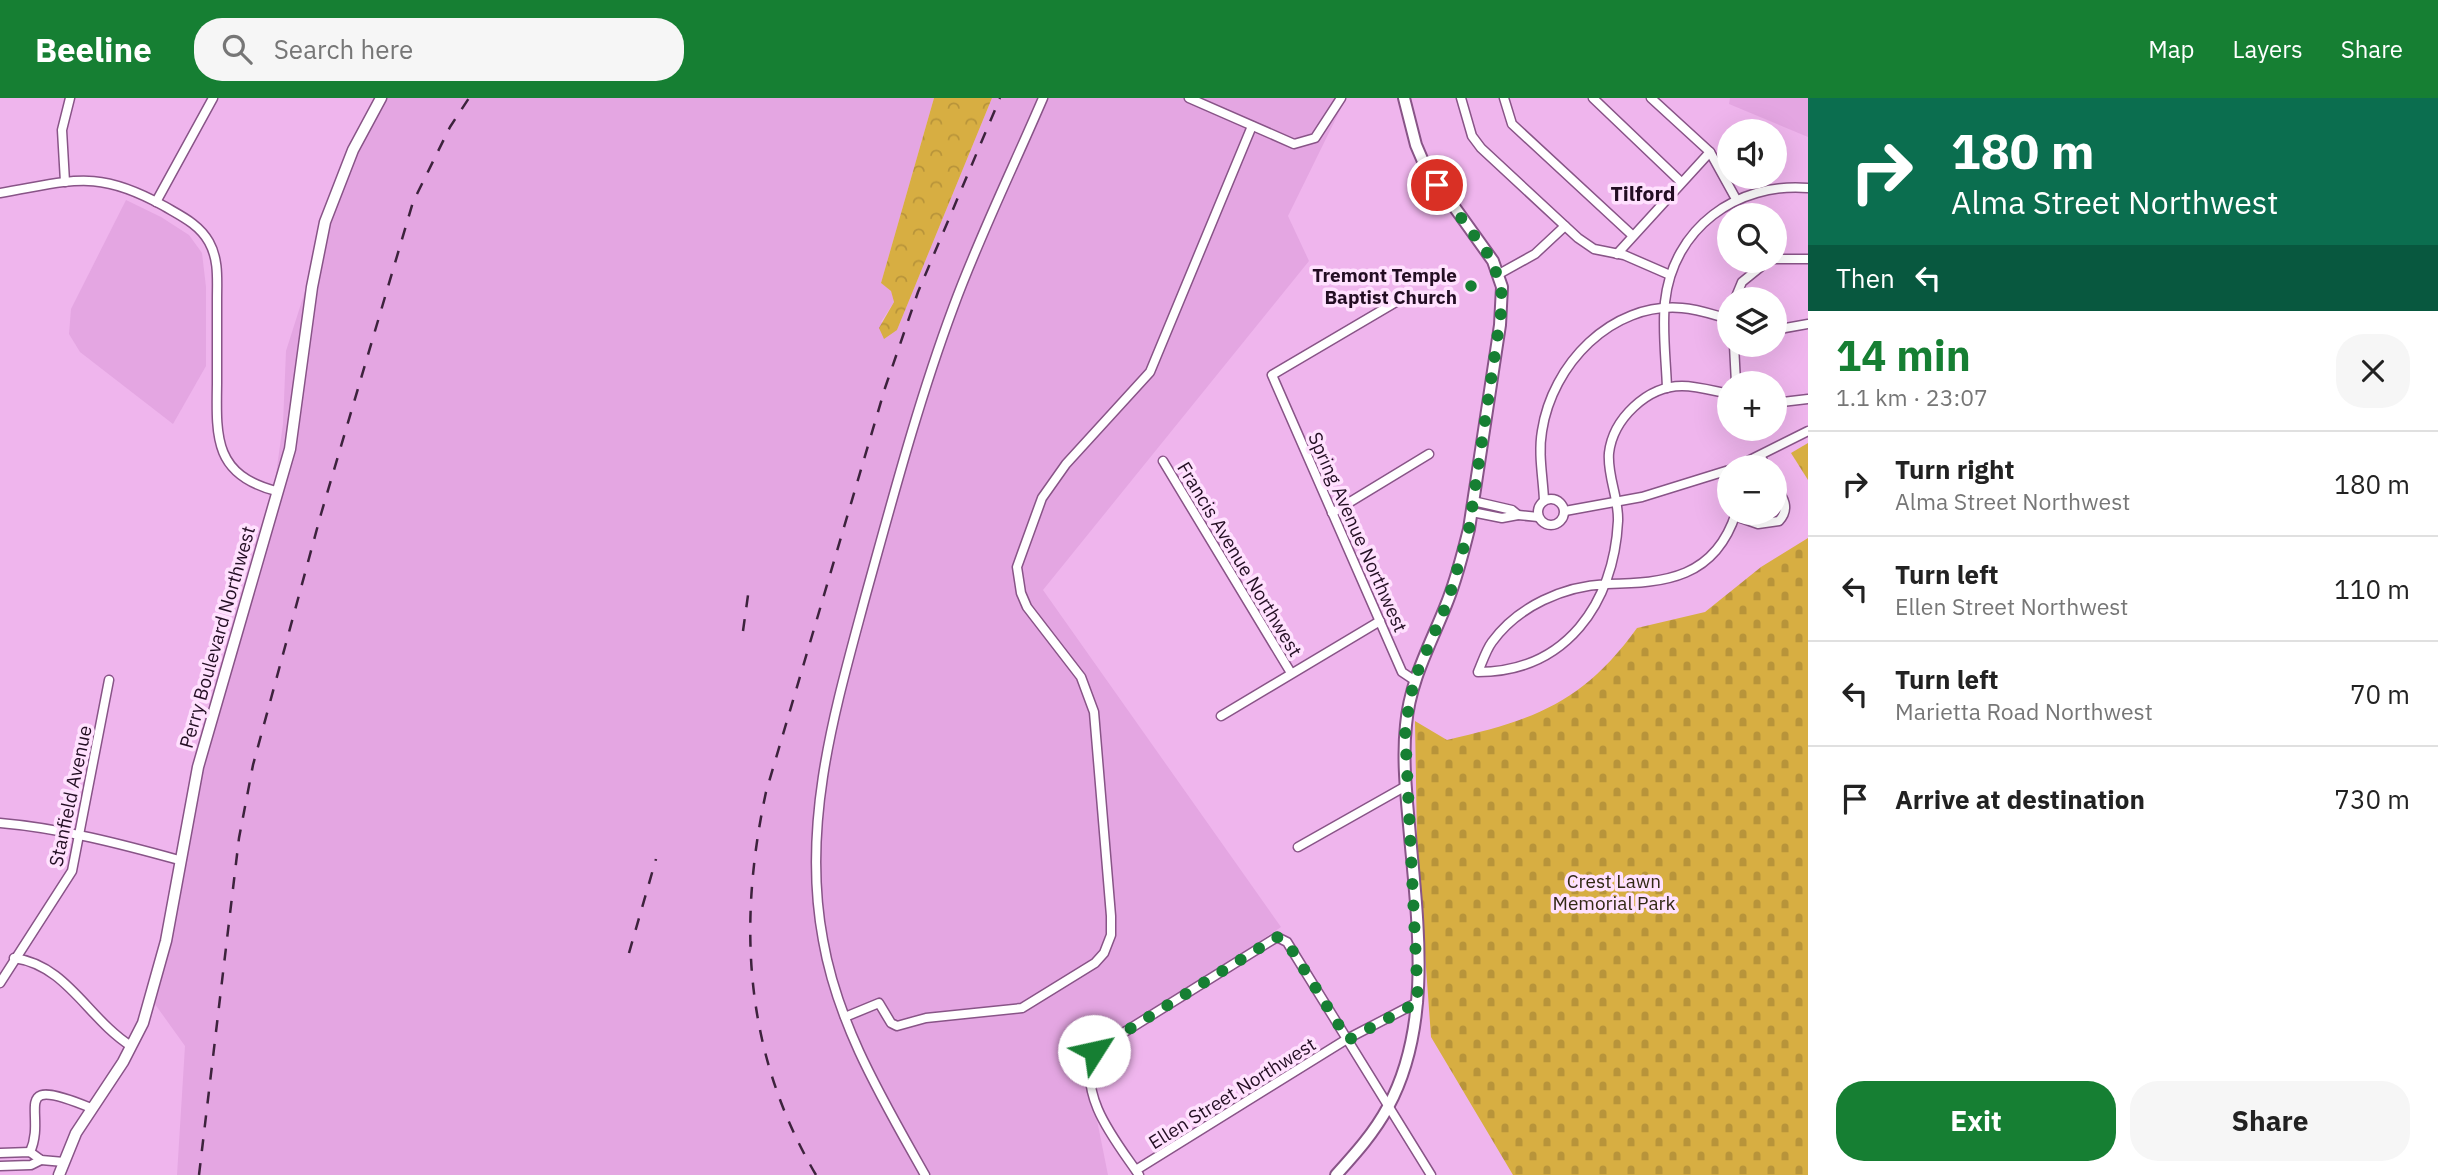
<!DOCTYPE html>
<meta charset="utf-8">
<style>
:root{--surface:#fff;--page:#f6f6f6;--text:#222;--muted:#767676;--line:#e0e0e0;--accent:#167f33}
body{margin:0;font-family:"IBM Plex Sans",sans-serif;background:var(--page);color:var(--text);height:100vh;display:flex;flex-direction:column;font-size:26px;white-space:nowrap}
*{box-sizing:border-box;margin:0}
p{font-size:23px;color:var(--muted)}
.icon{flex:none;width:38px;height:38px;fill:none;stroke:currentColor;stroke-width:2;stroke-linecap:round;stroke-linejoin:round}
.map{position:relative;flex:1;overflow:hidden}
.drawer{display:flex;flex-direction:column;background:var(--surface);width:630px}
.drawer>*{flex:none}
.hud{background:#0b6e4f;color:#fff;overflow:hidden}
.fabs{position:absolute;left:1717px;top:21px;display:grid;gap:14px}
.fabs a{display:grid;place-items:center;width:70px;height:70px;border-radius:50%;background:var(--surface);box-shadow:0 7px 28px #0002;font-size:35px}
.pin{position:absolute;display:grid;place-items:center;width:60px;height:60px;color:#fff;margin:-30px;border:4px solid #fff;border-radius:50%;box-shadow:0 2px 7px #0007}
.me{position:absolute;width:77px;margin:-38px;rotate:55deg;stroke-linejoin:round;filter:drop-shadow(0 0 5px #0008)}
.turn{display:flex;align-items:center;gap:24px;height:147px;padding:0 28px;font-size:32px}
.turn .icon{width:91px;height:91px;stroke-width:2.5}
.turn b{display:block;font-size:49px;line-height:60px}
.then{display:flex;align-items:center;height:66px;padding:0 28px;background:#0003;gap:14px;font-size:26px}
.round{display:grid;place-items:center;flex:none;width:74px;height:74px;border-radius:28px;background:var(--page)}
.headline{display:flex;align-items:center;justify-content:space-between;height:119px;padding:0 28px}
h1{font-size:42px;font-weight:700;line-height:52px;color:var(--accent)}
.button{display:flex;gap:14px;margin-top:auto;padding:14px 28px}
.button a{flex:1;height:80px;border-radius:28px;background:var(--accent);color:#fff;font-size:28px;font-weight:700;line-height:80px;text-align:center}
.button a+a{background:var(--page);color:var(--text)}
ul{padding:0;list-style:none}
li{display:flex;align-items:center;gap:21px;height:105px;padding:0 28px;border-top:2px solid var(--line)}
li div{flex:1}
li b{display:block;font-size:26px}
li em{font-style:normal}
header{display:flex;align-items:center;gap:42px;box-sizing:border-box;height:98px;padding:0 35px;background:var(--accent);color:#fff}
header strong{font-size:33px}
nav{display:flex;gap:38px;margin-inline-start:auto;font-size:24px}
.search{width:490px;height:63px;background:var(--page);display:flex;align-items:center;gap:18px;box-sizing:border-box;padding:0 24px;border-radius:28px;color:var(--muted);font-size:26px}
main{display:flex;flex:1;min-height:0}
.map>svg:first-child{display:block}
</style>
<header>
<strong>Beeline</strong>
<div class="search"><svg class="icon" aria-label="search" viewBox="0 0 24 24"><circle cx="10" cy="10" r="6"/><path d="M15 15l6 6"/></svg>Search here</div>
<nav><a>Map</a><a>Layers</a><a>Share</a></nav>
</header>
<main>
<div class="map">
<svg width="1808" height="1077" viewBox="0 0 1808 1077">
<defs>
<pattern id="forest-crowns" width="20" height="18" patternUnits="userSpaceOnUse" patternTransform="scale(1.75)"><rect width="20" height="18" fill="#d7ae42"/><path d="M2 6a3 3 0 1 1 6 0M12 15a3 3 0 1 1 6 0" fill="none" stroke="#b8943a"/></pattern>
<pattern id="cemetery-stones" width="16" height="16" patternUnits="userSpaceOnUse" patternTransform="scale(1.75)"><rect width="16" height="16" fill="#d7ae42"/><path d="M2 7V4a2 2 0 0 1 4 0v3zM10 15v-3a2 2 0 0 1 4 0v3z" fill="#b8943a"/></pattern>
</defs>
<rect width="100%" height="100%" fill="#efb5ed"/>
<g fill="#e4a6e2">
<polygon points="382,0 934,0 881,185 891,192 894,204 881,224 897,232 992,0 1346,0 1288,118 1309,163 1043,492 1281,829 1085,962 1108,1077 177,1077 185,948 152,902 222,568 272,405 283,326 286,253 335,99"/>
<polygon points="1730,0 1808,0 1808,39 1729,6"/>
<polygon points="126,102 161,119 189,137 202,155 206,189 206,268 173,326 80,254 69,236 71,211"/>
</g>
<polygon fill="url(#forest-crowns)" points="934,0 992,0 897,232 884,241 879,230 894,204 891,193 881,185"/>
<g fill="url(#cemetery-stones)">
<polygon points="1808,345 1808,382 1791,355"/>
<path d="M1808 440V1077H1513L1431 939 1417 743 1415 623 1447 642C1534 622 1583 605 1637 530L1705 514 1761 469Z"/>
</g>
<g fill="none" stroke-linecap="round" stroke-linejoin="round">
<g stroke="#885487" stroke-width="11">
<g id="minor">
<polyline points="1189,0 1294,46 1315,40 1341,0"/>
<polyline points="1461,0 1472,38 1481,50 1578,140 1594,151 1624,157 1670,177"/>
<polyline points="1504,0 1512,26 1632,137"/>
<polyline points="1593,0 1681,84"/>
<polyline points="1651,0 1710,54 1736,101"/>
<polyline points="65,84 62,32 70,0"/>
<path d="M0 95C72 83 96 70 164 108 181 118 199 126 209 144 219 162 217 181 217 201 217 230 217 258 217 286 216 341 215 377 276 393"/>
<polyline points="156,104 213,0"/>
<polyline points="1617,156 1710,54"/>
<polyline points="1774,161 1808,161"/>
<polyline points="1499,176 1535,156 1565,128"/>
<polyline points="1735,201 1742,184 1768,163"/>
<polyline points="1396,204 1272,277 1402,574 1414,582"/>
<polyline points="1774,232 1808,226"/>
<polyline points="1734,247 1736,285"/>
<path d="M1667 290C1666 261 1662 232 1665 204 1673 130 1737 84 1808 90"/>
<path d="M1729 296C1714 293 1697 288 1682 288 1647 288 1613 321 1609 355 1607 378 1619 400 1618 423 1614 505 1566 574 1478 574 1482 565 1486 552 1492 544 1518 508 1564 488 1607 486 1666 485 1715 480 1736 415"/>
<polyline points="1774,305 1808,301"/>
<polyline points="1761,358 1765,369"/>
<polyline points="1163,363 1291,575"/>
<polyline points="1736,369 1808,333"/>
<circle cx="1551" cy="414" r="13"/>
<path d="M1544 402C1543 379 1538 356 1542 333 1552 267 1611 204 1682 210 1698 211 1714 217 1729 221"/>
<polyline points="1565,413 1642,399 1729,372"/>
<polyline points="1472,414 1502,420 1518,417 1512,412 1473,403"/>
<polyline points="1332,415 1429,356"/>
<polyline points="1518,417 1538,419"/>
<path d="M1735 418 1758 426 1779 423C1791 410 1783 399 1774 385"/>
<polyline points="1221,618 1380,523"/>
<path d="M0 725C60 730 121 746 179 762"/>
<polyline points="1298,749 1406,688"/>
<path d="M14 860C67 867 88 921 131 948"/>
<polyline points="0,885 72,773 109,582"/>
<polyline points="845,919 879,905 891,925 897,928 926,920 1022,910 1095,865 1104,855 1111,837 1111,818 1094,614 1081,579 1027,509 1021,495 1017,469 1042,400 1066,366 1150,274 1252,28"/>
<path d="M30 1054C48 1015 6 975 91 1010"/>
<polyline points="0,1055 30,1054 41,1062 64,1064"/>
<polyline points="0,1068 31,1067 41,1062"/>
<polyline points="1136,1072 1347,941 1418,904"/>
<path d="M925 1077C883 1002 838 928 823 842 801 725 835 612 865 500 892 403 918 304 953 210 979 139 1013 70 1043 0"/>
<path d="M1139 1077C1116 1043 1077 998 1094 953L1277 839 1287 844 1431 1077"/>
</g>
</g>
<g stroke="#885487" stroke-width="13">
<polyline id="tertiary" points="59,1077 76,1035 123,964 143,925 166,843 198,669 290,351 312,189 325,124 353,52 381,0"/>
</g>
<g stroke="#885487" stroke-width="14">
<path id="secondary" d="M1336 1077C1355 1056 1374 1035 1388 1009 1432 928 1418 827 1410 738 1407 702 1402 664 1406 627 1410 581 1432 544 1448 502 1457 479 1463 455 1469 431L1500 227 1502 189 1493 163 1425 68 1416 47 1404 0"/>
</g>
<use href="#minor" stroke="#fff" stroke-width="8"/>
<use href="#tertiary" stroke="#fff" stroke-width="10"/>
<use href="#secondary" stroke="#fff" stroke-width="10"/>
<g stroke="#3d233d" stroke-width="2.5" stroke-dasharray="12 12" stroke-linecap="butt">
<polyline points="743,533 749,490"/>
<polyline points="629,855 656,761"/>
<polyline points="199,1077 239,740 253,667 321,416 413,104 450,29 469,0"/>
<path d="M816 1077C745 956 737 829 766 694L885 290 918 194 1000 0"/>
</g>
</g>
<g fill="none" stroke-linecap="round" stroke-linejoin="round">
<polyline stroke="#167f33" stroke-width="12" stroke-dasharray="0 21.6" points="1094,953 1277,839 1287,844 1348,942 1418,904 1405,630 1414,582 1448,503 1469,431 1503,201 1493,163 1437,87"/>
</g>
<circle fill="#167f33" stroke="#ffe1fe" stroke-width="2.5" cx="1471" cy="188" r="7"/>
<g text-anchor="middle" stroke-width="7" stroke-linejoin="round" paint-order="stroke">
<g font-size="19" font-weight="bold" fill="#230e23" stroke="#ffe1fe" text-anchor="end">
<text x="1457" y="184">Tremont Temple<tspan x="1457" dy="22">Baptist Church</tspan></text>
</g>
<g font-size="19" fill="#230e23" stroke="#ffe1fe">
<text transform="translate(1358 434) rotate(66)" y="7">Spring Avenue Northwest</text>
<text transform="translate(1240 461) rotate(59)" y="7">Francis Avenue Northwest</text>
<text transform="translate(217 539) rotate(-74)" y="7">Perry Boulevard Northwest</text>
<text transform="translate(70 698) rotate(-78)" y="7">Stanfield Avenue</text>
<text transform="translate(1232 995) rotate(-32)" y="7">Ellen Street Northwest</text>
</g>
<g font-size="19" fill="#312814" stroke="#ffe1fe">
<text x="1614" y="790">Crest Lawn<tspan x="1614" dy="22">Memorial Park</tspan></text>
</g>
<g font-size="21" font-weight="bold" fill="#230e23" stroke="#ffe1fe">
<text x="1643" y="103">Tilford</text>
</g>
</g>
</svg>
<div class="fabs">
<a><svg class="icon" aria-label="sound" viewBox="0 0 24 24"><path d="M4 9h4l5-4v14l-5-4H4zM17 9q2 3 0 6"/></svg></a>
<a><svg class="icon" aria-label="search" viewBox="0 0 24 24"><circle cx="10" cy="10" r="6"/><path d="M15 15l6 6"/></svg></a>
<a><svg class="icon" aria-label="layers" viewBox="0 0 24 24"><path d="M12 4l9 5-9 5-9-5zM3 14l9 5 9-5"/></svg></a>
<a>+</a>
<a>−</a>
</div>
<div class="pin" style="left:1437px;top:87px;background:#d93025"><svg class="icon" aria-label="arrive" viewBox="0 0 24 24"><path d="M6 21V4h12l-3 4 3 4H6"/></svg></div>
<svg class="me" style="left:1094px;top:953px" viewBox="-20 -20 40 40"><circle r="19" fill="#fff"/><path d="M0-13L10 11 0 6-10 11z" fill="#167f33"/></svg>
</div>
<section class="drawer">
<div class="hud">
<div class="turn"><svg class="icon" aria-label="right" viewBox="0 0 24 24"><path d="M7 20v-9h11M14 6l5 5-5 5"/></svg><div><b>180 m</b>Alma Street Northwest</div></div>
<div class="then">Then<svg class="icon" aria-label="left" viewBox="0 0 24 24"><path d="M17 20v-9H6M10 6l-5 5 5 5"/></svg></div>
</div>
<div class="headline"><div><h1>14 min</h1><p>1.1 km · 23:07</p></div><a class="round"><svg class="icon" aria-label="close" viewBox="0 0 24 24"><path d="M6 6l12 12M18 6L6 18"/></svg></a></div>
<ul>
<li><svg class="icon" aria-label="right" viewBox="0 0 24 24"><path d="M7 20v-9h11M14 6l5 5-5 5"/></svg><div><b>Turn right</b><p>Alma Street Northwest</p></div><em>180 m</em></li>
<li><svg class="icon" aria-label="left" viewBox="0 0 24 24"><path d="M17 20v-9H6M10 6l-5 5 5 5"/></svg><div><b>Turn left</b><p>Ellen Street Northwest</p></div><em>110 m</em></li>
<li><svg class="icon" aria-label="left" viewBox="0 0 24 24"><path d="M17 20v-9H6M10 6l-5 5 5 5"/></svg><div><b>Turn left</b><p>Marietta Road Northwest</p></div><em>70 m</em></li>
<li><svg class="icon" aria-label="arrive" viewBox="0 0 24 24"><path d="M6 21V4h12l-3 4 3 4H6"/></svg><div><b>Arrive at destination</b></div><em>730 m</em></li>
</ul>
<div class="button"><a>Exit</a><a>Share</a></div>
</section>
</main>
